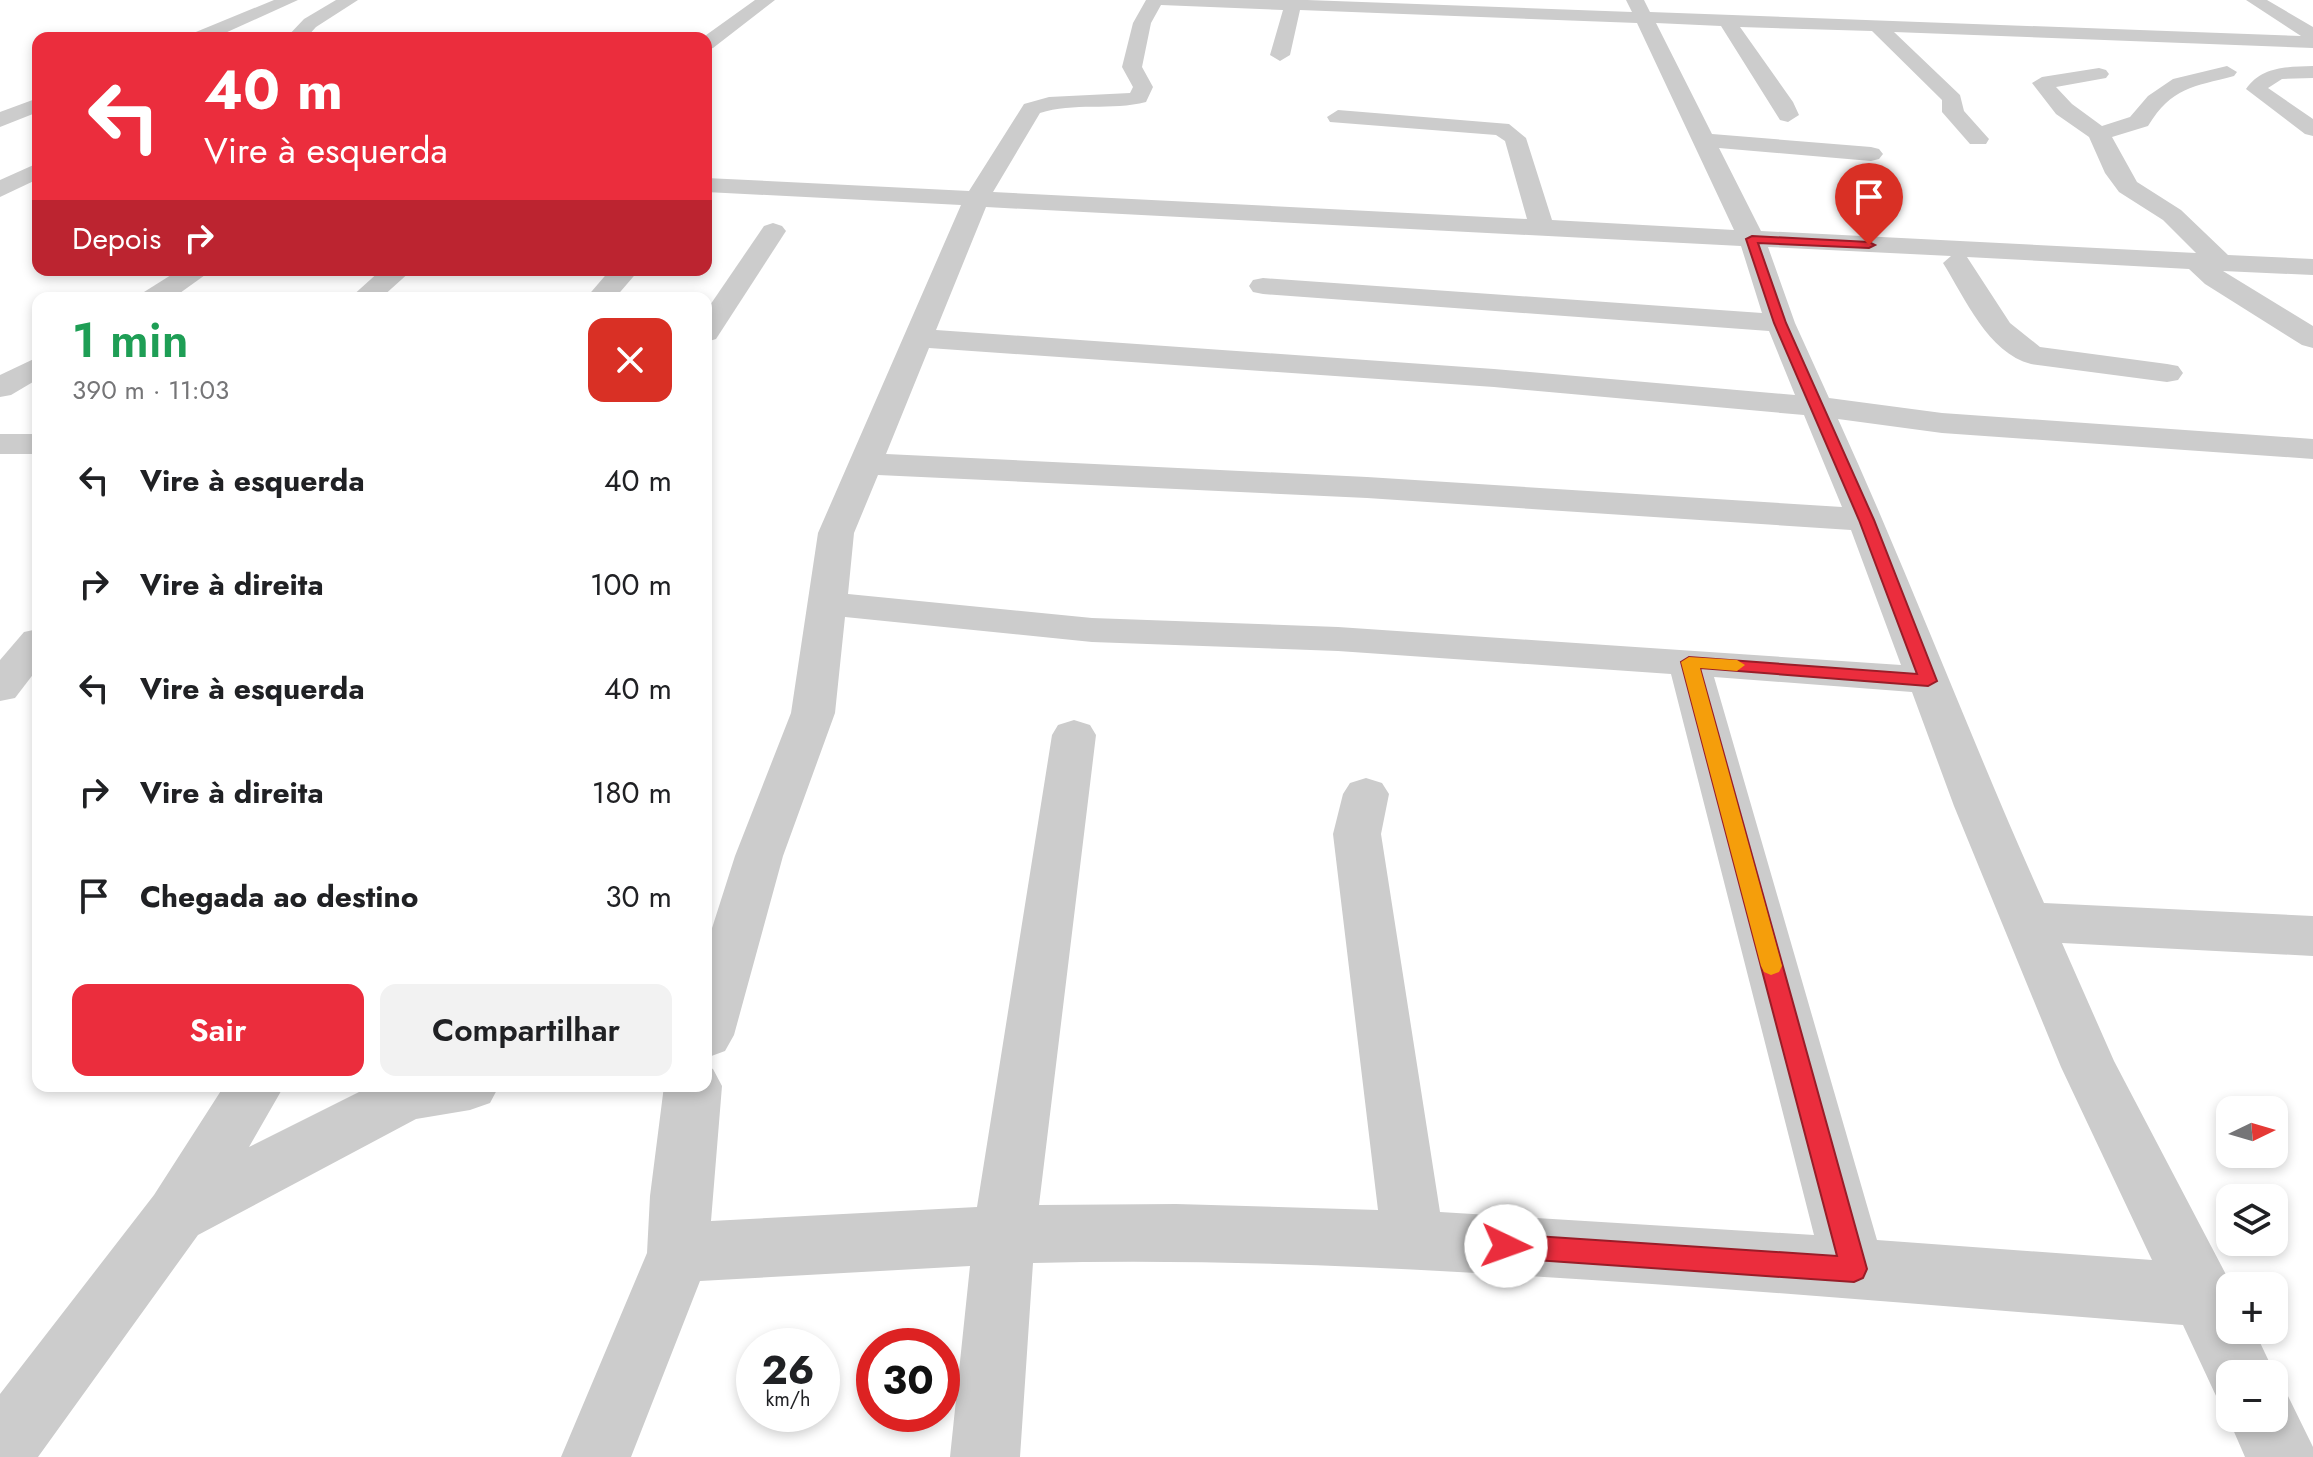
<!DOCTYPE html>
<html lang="pt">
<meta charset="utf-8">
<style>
:root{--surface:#fff;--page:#f2f2f2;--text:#202124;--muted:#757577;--accent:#eb2d3d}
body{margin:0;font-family:Jost,sans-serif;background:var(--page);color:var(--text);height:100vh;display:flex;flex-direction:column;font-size:30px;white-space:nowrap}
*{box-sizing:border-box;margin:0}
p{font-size:26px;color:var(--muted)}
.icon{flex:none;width:44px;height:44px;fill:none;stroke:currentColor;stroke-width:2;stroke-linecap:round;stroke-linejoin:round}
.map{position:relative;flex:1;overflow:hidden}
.side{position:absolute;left:32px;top:292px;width:680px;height:800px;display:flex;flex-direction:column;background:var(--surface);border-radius:16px;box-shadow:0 4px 12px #0003}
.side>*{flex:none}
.banner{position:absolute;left:32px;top:32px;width:680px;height:244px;border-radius:16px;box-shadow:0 4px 12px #0003;background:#eb2d3d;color:#fff;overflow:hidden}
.needle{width:52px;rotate:85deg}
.tools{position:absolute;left:2216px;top:1096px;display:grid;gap:16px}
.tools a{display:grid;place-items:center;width:72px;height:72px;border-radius:16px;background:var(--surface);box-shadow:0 4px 12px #0003;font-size:40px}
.speed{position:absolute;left:736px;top:1328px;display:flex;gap:16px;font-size:40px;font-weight:700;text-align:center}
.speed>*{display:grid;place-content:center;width:104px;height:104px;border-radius:50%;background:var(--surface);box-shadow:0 4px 12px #0003;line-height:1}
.speed small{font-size:20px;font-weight:400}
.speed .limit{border:12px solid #d22;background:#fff;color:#111}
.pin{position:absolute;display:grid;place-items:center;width:68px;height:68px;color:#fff;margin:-82px -34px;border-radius:50% 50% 50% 0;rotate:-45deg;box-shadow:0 0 8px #0007}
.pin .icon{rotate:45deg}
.me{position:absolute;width:88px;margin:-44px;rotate:93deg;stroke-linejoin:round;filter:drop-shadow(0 0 6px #0008)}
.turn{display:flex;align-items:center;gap:28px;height:168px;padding:0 40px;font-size:36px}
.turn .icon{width:104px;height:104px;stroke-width:2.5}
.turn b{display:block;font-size:56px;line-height:68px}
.then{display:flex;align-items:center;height:76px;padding:0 40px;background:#0003;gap:16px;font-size:30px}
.round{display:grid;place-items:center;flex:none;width:84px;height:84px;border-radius:16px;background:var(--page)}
.headline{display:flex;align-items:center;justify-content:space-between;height:136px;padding:0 40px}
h1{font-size:48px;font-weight:600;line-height:60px;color:#1e9e55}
.action{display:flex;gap:16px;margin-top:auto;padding:16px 40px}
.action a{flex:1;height:92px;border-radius:16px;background:var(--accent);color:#fff;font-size:32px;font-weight:600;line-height:92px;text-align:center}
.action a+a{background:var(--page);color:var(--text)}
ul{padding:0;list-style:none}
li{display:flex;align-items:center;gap:24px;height:104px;padding:0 40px}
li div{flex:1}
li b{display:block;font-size:30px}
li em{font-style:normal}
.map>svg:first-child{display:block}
</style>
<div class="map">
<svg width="2313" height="1457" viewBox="0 0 2313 1457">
<rect width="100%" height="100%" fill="#fff"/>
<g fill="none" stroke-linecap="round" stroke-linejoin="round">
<g fill="#ccc" fill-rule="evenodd">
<polygon points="274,0 298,0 214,38 189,38 191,34"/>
<polygon points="336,0 358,0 316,27 306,38 286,38 304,19"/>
<polygon points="755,0 775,0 713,48 706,50 706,38 702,38"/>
<path d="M1146 0H1307L1632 12 1626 0H1644L1650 12 2301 36 2246 0H2267L2313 27V48L1894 32 1960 95 1964 111 1989 139 1986 144H1970L1942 112V100L1872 31 1740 27 1793 102 1799 115 1788 122 1780 120 1721 26 1656 23 1712 134 1871 147 1879 149 1883 154 1879 159 1871 161 1719 148 1761 231 2196 253 2163 220 2119 192 2105 173 2089 137 2056 114 2032 83 2042 77 2099 68 2106 70 2109 74 2106 78 2056 87 2072 104 2102 126 2130 117 2148 96 2173 79 2227 66 2237 72 2234 76C2193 87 2172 87 2148 126L2112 137 2137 182 2181 210 2228 255 2313 259V275L2223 271 2313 326V348L2302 345 2205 284 2189 269 1967 257 2010 323 2040 347 2167 364 2178 366 2183 373 2178 380 2167 382 2031 364C1988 353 1965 298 1943 263L1951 256 1768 247 1795 323 1829 398 1942 413 2313 439V459L1942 433 1838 419C1911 579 1972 743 2044 903L2313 916V956L2062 943 2114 1061 2232 1286 2230 1330H2254L2275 1374 2274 1376 2230 1374V1403L2217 1398 2183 1325C1953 1307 1724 1287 1494 1274 1341 1265 1187 1259 1033 1263L1020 1457H950L970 1266 700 1281 631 1457H561L647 1253 650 1196 664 1086H706V1066L713 1069 722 1086 711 1221 977 1207 1052 735 1058 725 1074 720 1090 725 1096 735 1039 1205 1176 1204 1378 1210 1333 834 1343 794 1350 783 1366 778 1382 783 1389 794 1381 834 1440 1212 1814 1235 1671 674 1338 651 1092 642 845 617 835 713 783 856 734 1035 725 1051 706 1058V947L735 856 791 713 818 533 961 205 706 192V178L969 191 1024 104 1049 97 1130 93 1133 87 1122 67 1133 23ZM1161 5 1283 10 1270 55 1280 61 1290 55 1300 10 1637 23 1734 230 1552 220 1526 138 1509 124 1338 110 1327 117 1330 122 1496 135 1505 141 1527 219 993 192 1040 113C1073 102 1112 111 1146 102L1153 87 1142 67 1151 23ZM986 207 1741 246 1762 313 1263 278 1253 280 1249 286 1253 292 1263 294 1769 331 1795 395 1494 369 936 330ZM929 348 1494 387 1804 415 1842 507 1367 477 886 454ZM878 475 1367 498 1851 530 1901 665 1338 627 1092 618 848 594 854 533ZM1714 677 1912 692 1954 806 2061 1067 2152 1260 1877 1240Z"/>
<path d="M2313 66V78L2282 79 2268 88 2313 119V136L2305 134 2246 89C2262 66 2287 67 2313 66Z"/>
<polygon points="38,98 38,112 0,127 0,112"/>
<polygon points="38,163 38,179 0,197 0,180"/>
<polygon points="773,223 782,226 786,231 716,339 706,342 706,311 764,226"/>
<polygon points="179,270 212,270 173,298 140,298 144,292"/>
<polygon points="381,270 412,270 381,298 350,298"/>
<polygon points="610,270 639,270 615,298 586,298"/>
<polygon points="38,357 38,379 11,395 0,397 0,375"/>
<rect x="0" y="434" width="38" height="20"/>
<polygon points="38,629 38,668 15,698 0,701 0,660 24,632"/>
<polygon points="224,1086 284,1086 249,1147 371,1086 499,1086 490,1103 470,1110 416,1119 198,1235 38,1457 0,1457 0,1394 154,1195"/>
<polygon points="2274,1388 2287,1394 2313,1447 2313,1457 2245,1457 2228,1418 2230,1414 2230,1418 2274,1418"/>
</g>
</g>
<polygon fill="#eb2d3d" stroke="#991d28" stroke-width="2" points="1752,236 1869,242 1875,245 1869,248 1758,243 1786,323 1874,520 1937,681 1928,686 1700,668 1867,1269 1863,1278 1854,1282 1506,1258 1497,1254 1493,1246 1497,1237 1506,1234 1837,1256 1681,662 1689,657 1917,674 1859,520 1774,323 1746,239"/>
<polygon fill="#f59e0b" points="1689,657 1737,660 1745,665 1737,671 1700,668 1782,966 1779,972 1771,975 1764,972 1761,966 1681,662"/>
</svg>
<div class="tools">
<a><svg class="needle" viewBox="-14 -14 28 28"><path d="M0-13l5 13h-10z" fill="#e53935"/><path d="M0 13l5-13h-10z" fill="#757577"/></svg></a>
<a><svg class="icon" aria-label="layers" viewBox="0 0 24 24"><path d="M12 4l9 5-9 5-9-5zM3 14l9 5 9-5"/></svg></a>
<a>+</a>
<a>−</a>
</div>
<div class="speed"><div>26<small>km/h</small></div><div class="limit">30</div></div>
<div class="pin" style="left:1869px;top:245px;background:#d93025"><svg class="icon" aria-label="arrive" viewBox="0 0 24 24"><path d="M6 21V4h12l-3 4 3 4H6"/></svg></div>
<svg class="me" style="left:1506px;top:1246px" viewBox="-20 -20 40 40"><circle r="19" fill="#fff"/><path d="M0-13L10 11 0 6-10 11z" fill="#eb2d3d"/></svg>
<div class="banner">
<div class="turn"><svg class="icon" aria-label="left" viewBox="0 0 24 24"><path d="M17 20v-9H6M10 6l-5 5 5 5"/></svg><div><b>40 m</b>Vire à esquerda</div></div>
<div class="then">Depois<svg class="icon" aria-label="right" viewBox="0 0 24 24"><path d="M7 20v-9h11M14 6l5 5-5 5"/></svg></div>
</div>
<section class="side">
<div class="headline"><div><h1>1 min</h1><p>390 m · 11:03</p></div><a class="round" style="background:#d93025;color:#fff"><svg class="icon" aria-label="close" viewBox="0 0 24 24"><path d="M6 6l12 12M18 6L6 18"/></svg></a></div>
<ul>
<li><svg class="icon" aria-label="left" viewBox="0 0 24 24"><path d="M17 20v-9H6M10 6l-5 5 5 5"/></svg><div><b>Vire à esquerda</b></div><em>40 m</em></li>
<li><svg class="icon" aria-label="right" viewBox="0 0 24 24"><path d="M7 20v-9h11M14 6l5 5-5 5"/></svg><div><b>Vire à direita</b></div><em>100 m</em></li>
<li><svg class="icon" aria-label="left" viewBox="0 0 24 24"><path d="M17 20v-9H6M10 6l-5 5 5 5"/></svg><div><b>Vire à esquerda</b></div><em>40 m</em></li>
<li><svg class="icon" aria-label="right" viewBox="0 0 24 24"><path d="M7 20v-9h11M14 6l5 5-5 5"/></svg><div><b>Vire à direita</b></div><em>180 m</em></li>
<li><svg class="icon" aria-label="arrive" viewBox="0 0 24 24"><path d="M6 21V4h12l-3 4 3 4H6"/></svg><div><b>Chegada ao destino</b></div><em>30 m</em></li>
</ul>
<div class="action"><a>Sair</a><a>Compartilhar</a></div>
</section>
</div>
